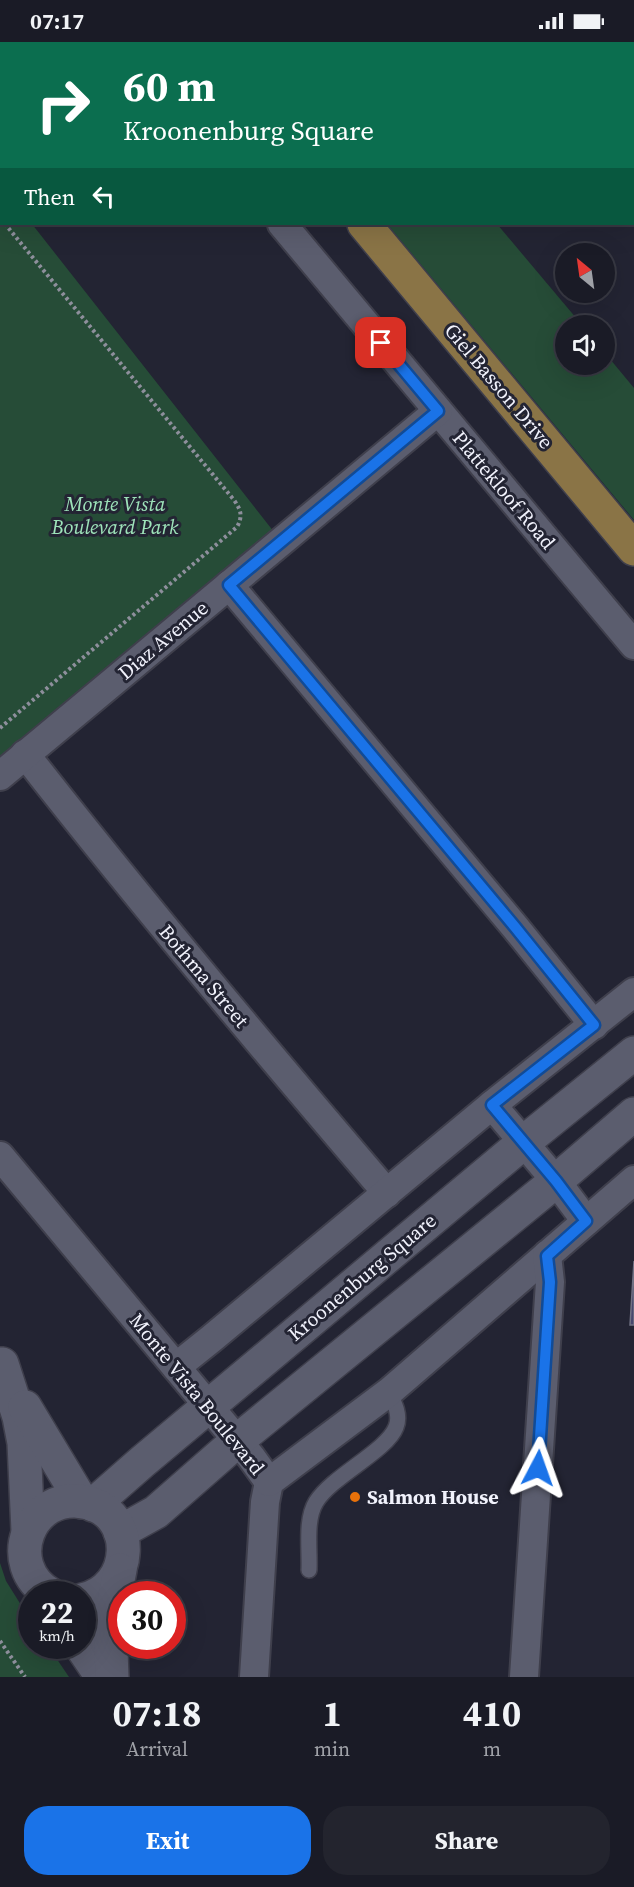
<!DOCTYPE html>
<style>
:root{--surface:#1a1b26;--page:#23242e;--text:#f1f3f6;--muted:#9fa1a7;--line:#383943;--accent:#1a73e8}
body{margin:0;font-family:"Source Serif 4",serif;background:var(--page);color:var(--text);height:100vh;display:flex;flex-direction:column;font-size:22px;white-space:nowrap}
*{box-sizing:border-box;margin:0}
p{font-size:20px;color:var(--muted)}
.icon{flex:none;width:33px;height:33px;fill:none;stroke:currentColor;stroke-width:2;stroke-linecap:round;stroke-linejoin:round}
.map{position:relative;height:1635px;overflow:hidden}
.details{display:flex;flex-direction:column;background:var(--surface);flex:1}
.details>*{flex:none}
.hud{position:absolute;left:0px;top:0px;width:634px;height:183px;box-shadow:0 6px 24px #0002,0 0 0 2px var(--line);background:#0b6e4f;color:#fff;overflow:hidden}
.needle{width:39px;rotate:331deg}
.fabs{position:absolute;left:555px;top:201px;display:grid;gap:12px}
.fabs a{display:grid;place-items:center;width:60px;height:60px;border-radius:50%;background:var(--surface);box-shadow:0 6px 24px #0002,0 0 0 2px var(--line);font-size:30px}
.speed{position:absolute;left:18px;top:1539px;display:flex;gap:12px;font-size:30px;font-weight:700;text-align:center}
.speed>*{display:grid;place-content:center;width:78px;height:78px;border-radius:50%;background:var(--surface);box-shadow:0 6px 24px #0002,0 0 0 2px var(--line);line-height:1}
.speed small{font-size:15px;font-weight:400}
.speed .limit{border:9px solid #d22;background:#fff;color:#111}
.pin{position:absolute;display:grid;place-items:center;width:51px;height:51px;color:#fff;margin:-26px;border-radius:12px;box-shadow:0 3px 9px #0006}
.me{position:absolute;width:66px;margin:-33px;rotate:4deg;stroke-linejoin:round;filter:drop-shadow(0 0 4px #0008)}
.turn{display:flex;align-items:center;gap:21px;height:126px;padding:0 24px;font-size:27px}
.turn .icon{width:78px;height:78px;stroke-width:2.5}
.turn b{display:block;font-size:42px;line-height:51px}
.then{display:flex;align-items:center;height:57px;padding:0 24px;background:#0003;gap:12px;font-size:22px}
.eta{display:flex;justify-content:space-evenly;align-items:center;height:102px;text-align:center}
.eta b{font-size:36px;font-weight:700;line-height:42px}
.primary-button{display:flex;gap:12px;margin-top:auto;padding:12px 24px}
.primary-button a{flex:1;height:69px;border-radius:24px;background:var(--accent);color:#fff;font-size:24px;font-weight:700;line-height:69px;text-align:center}
.primary-button a+a{background:var(--page);color:var(--text)}
.status{display:flex;justify-content:space-between;align-items:center;height:42px;padding:0 30px;background:var(--surface);direction:ltr}
.status svg{height:16px;fill:currentColor}
.map>svg:first-child{display:block}
</style>
<div class="status"><b>07:17</b><svg viewBox="0 0 49 12"><path d="M0 12V9h3v3zM5 12V6h3v6zM10 12V3h3v9zM15 12V0h3v12zM26 1h20v11H26zM47 4h2v5h-2z"/></svg></div>
<div class="map">
<svg width="634" height="1635" viewBox="0 0 634 1635">
<rect width="100%" height="100%" fill="#232433"/>
<g fill="#264c37">
<polygon points="0,141 2,182 32,182 274,490 0,719"/>
<polygon points="387,182 497,182 582,283 566,284 566,322 604,322 605,311 634,346 634,478"/>
<polygon points="0,1521 6,1539 31,1579 32,1604 48,1604 69,1635 0,1635"/>
</g>
<polygon fill="#47486d" stroke="#717284" stroke-width="1.5" points="634,1219 634,1283 630,1283"/>
<g fill="none" stroke-linecap="round" stroke-linejoin="round">
<g stroke="#3f3f4c" stroke-width="18">
<path id="lane" d="M309 1528C310 1507 305 1478 316 1460 332 1434 387 1409 396 1385 401 1373 394 1360 389 1350"/>
</g>
<g stroke="#3f3f4c" stroke-width="32">
<g id="street">
<polyline points="131,0 132,2"/>
<polyline points="571,0 572,2"/>
<polyline points="633,47 634,47"/>
<polyline points="282,182 634,603"/>
<polyline points="229,543 515,885 594,983"/>
<path d="M25 712C142 862 264 1007 387 1151"/>
<polyline points="0,734 438,369"/>
<polyline points="492,1063 556,1139 586,1179"/>
<polyline points="0,1114 251,1415 269,1440 265,1460 254,1635"/>
<polyline points="176,1325 211,1297 492,1063 634,950"/>
<polyline points="269,1440 389,1350 634,1138"/>
<polyline points="524,1635 550,1240 547,1213"/>
</g>
</g>
<g stroke="#3f3f4c" stroke-width="36">
<g id="secondary">
<polyline points="2,1322 19,1375 24,1401 28,1489"/>
<polyline points="25,1365 82,1460"/>
<polyline points="93,1463 142,1420 524,1100 634,1011"/>
<polyline points="120,1490 156,1470 237,1399 556,1139 634,1072"/>
<path d="M50 1552C1 1523 29 1449 85 1460 138 1471 135 1547 82 1558"/>
<polyline points="81,1604 102,1635"/>
<polyline points="112,1635 110,1580 120,1528"/>
</g>
</g>
<g stroke="#3f3f4c" stroke-width="36">
<g id="primary">
<polyline points="213,0 214,2"/>
<polyline points="364,182 634,507"/>
</g>
</g>
<g stroke="#8e8f9c" stroke-width="4" stroke-dasharray="3 3" stroke-linecap="butt">
<polyline points="0,176 2,178"/>
<path d="M0 686 237 485C243 474 241 468 234 458L5 182"/>
<polyline points="0,1599 25,1635"/>
</g>
<use href="#lane" stroke="#5b5d6e" stroke-width="15"/>
<use href="#street" stroke="#5b5d6e" stroke-width="28"/>
<use href="#secondary" stroke="#5b5d6e" stroke-width="33"/>
<use href="#primary" stroke="#8a7446" stroke-width="33"/>
</g>
<g fill="none" stroke-linecap="round" stroke-linejoin="round">
<g stroke="#114b97" stroke-width="15">
<polyline id="route" points="381,301 438,369 229,543 515,885 594,983 492,1063 556,1139 586,1179 547,1214 550,1240 538,1426"/>
</g>
<use href="#route" stroke="#1a73e8" stroke-width="10"/>
</g>
<circle fill="#e8710a" stroke="#232433" stroke-width="2" cx="355" cy="1455" r="6"/>
<g text-anchor="middle" stroke-width="6" stroke-linejoin="round" paint-order="stroke">
<g font-size="20" fill="#f1f2fc" stroke="#232433">
<text transform="translate(499 344) rotate(50)" y="7">Giel Basson Drive</text>
<text transform="translate(504 448) rotate(50)" y="7">Plattekloof Road</text>
<text transform="translate(163 598) rotate(-40)" y="7">Diaz Avenue</text>
<text transform="translate(204 934) rotate(50)" y="7">Bothma Street</text>
<text transform="translate(362 1235) rotate(-40)" y="7">Kroonenburg Square</text>
<text transform="translate(197 1352) rotate(51)" y="7">Monte Vista Boulevard</text>
</g>
<g font-size="20" font-style="italic" fill="#9ee4ba" stroke="#232433">
<text x="115" y="469">Monte Vista<tspan x="115" dy="23">Boulevard Park</tspan></text>
</g>
<g font-size="20" font-weight="bold" fill="#f1f2fc" stroke="#232433" text-anchor="start">
<text x="367" y="1462">Salmon House</text>
</g>
</g>
</svg>
<div class="fabs">
<a><svg class="needle" viewBox="-14 -14 28 28"><path d="M0-13l5 13h-10z" fill="#e53935"/><path d="M0 13l5-13h-10z" fill="#9fa1a7"/></svg></a>
<a><svg class="icon" aria-label="sound" viewBox="0 0 24 24"><path d="M4 9h4l5-4v14l-5-4H4zM17 9q2 3 0 6"/></svg></a>
</div>
<div class="speed"><div>22<small>km/h</small></div><div class="limit">30</div></div>
<div class="pin" style="left:381px;top:301px;background:#d93025"><svg class="icon" aria-label="arrive" viewBox="0 0 24 24"><path d="M6 21V4h12l-3 4 3 4H6"/></svg></div>
<svg class="me" style="left:538px;top:1426px" viewBox="-20 -20 40 40"><path d="M0-17L14 15 0 8-14 15z" fill="#1a73e8" stroke="#fff" stroke-width="4"/></svg>
<div class="hud">
<div class="turn"><svg class="icon" aria-label="right" viewBox="0 0 24 24"><path d="M7 20v-9h11M14 6l5 5-5 5"/></svg><div><b>60 m</b>Kroonenburg Square</div></div>
<div class="then">Then<svg class="icon" aria-label="left" viewBox="0 0 24 24"><path d="M17 20v-9H6M10 6l-5 5 5 5"/></svg></div>
</div>
</div>
<section class="details">
<div class="eta">
<div><b>07:18</b><p>Arrival</p></div>
<div><b>1</b><p>min</p></div>
<div><b>410</b><p>m</p></div>
</div>
<div class="primary-button"><a>Exit</a><a>Share</a></div>
</section>
